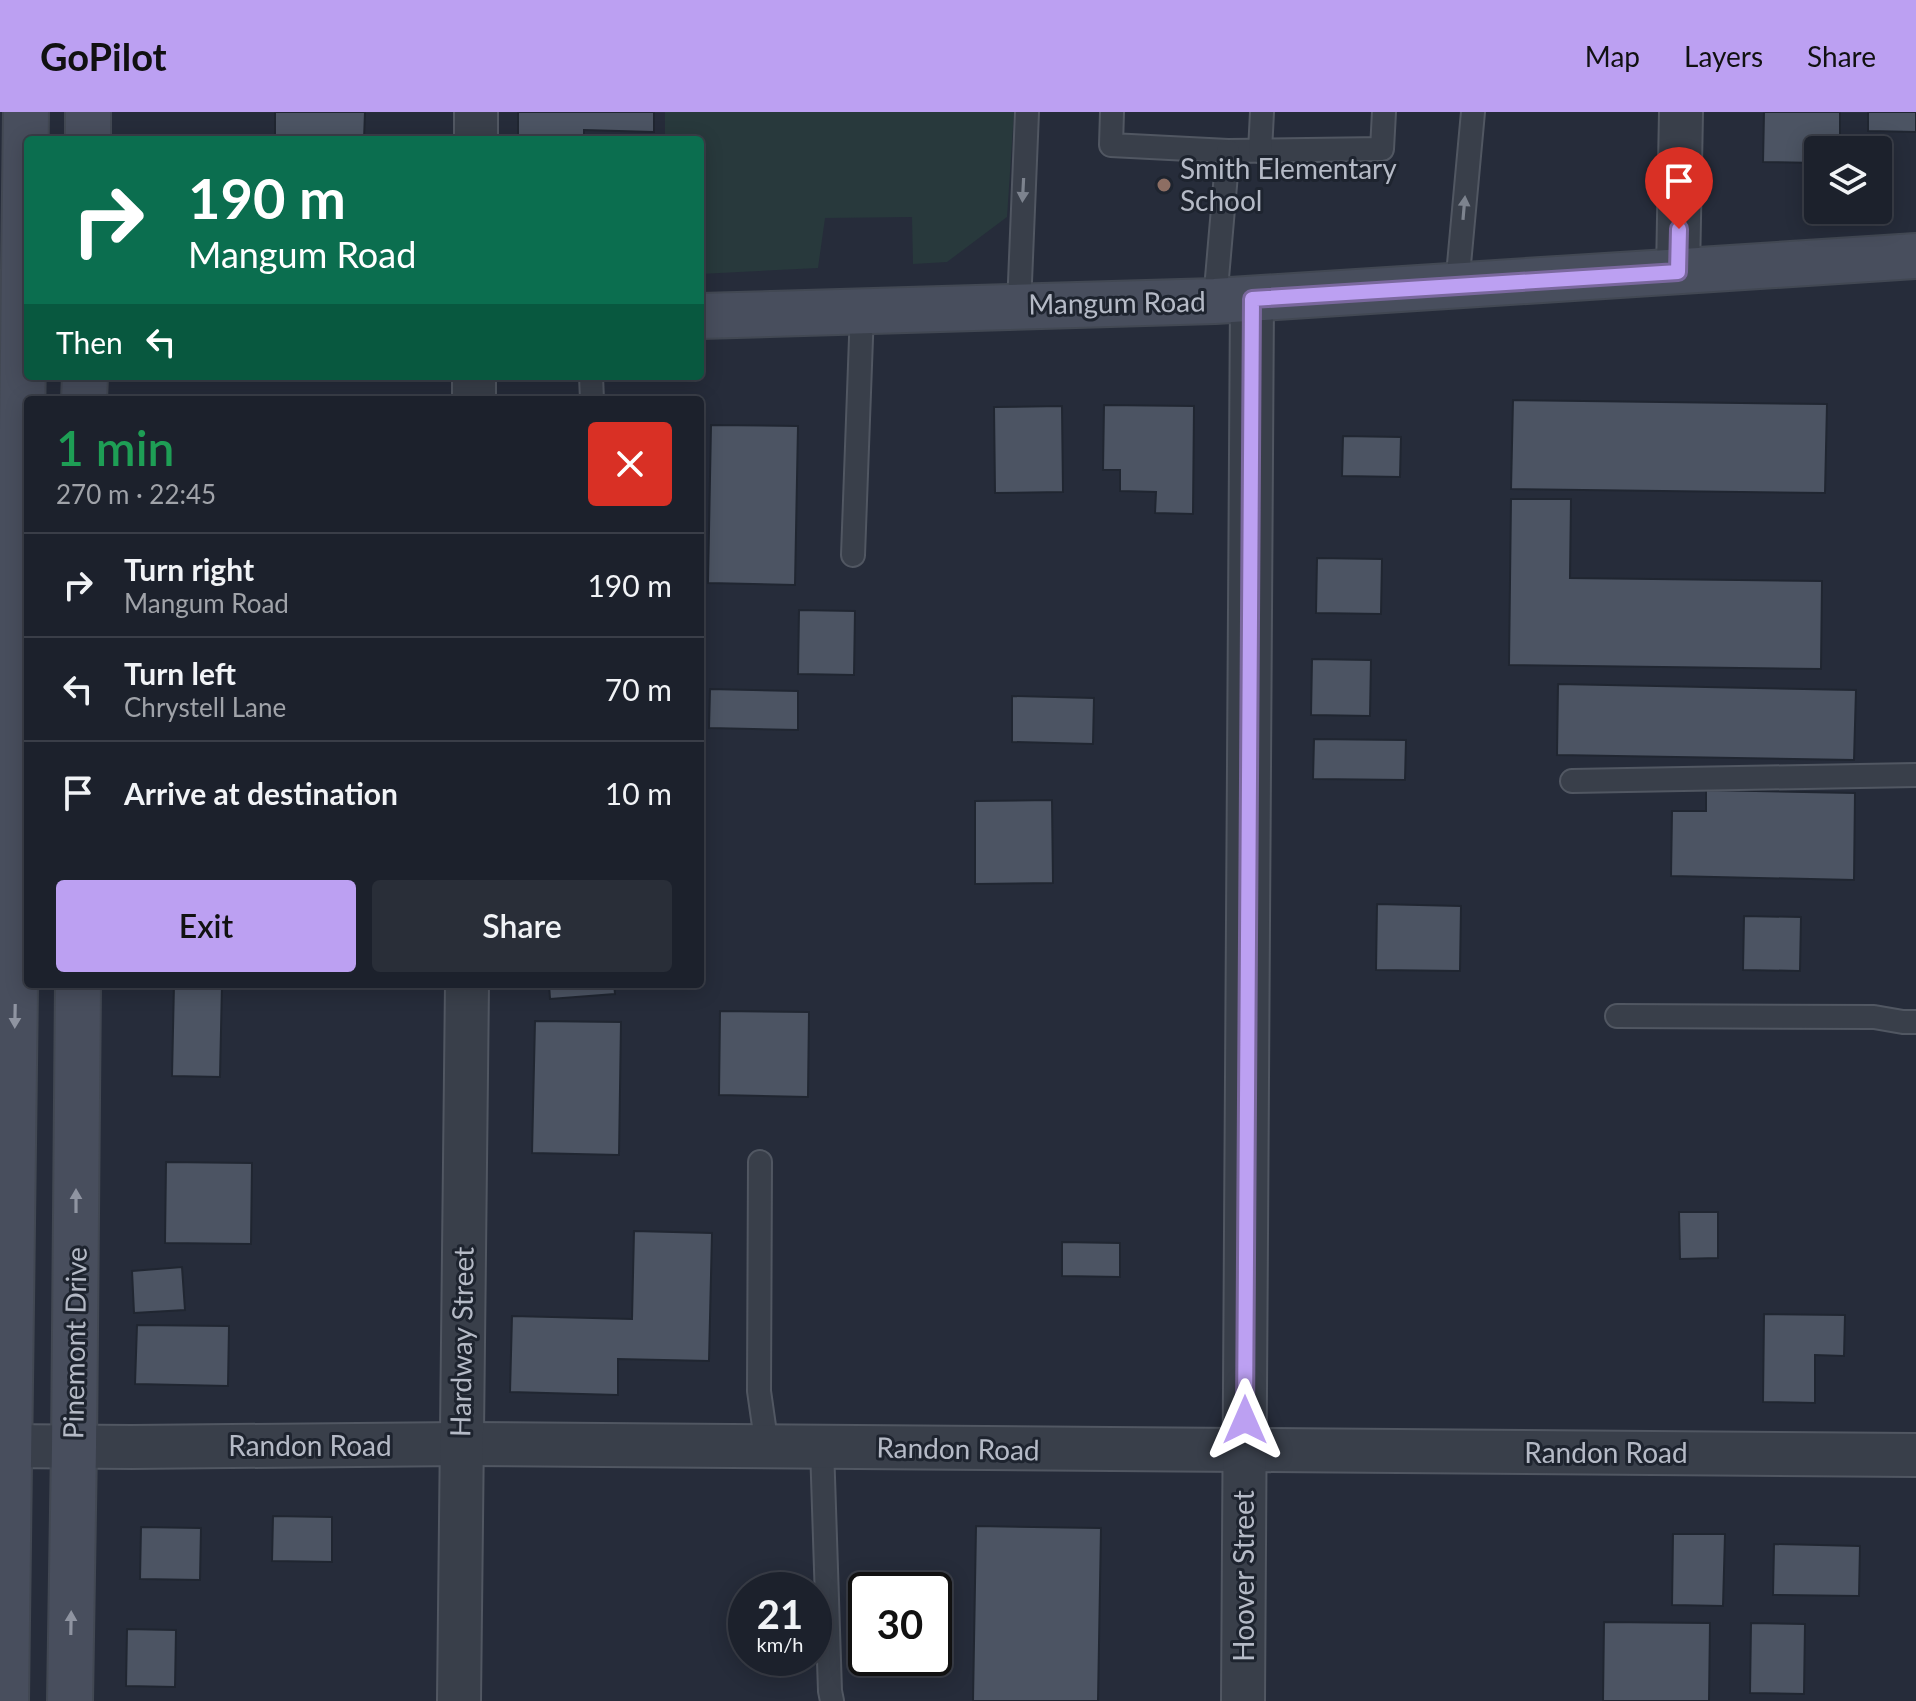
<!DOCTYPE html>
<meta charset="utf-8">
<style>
:root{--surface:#1c212c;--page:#292e38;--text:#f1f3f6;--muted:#a0a3a9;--line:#3a3e48;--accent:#bca0f2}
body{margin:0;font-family:Lato,sans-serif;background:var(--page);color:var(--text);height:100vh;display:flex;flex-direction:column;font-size:30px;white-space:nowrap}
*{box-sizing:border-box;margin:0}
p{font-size:26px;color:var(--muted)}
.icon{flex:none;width:44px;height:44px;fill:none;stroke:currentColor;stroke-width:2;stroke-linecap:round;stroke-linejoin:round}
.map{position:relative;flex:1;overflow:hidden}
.side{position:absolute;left:24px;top:284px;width:680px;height:592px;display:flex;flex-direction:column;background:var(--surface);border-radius:8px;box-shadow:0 4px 20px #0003,0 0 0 2px var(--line)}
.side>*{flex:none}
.hud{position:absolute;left:24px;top:24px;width:680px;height:244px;border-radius:8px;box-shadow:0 4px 20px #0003,0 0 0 2px var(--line);background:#0b6e4f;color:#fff;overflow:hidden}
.buttons{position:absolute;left:1804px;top:24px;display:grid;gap:16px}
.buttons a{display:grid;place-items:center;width:88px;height:88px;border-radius:8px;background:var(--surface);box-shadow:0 4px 20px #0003,0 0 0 2px var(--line);font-size:40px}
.speed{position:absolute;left:728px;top:1460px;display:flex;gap:16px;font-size:40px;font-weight:700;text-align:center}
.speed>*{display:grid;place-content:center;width:104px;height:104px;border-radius:50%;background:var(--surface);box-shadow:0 4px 20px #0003,0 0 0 2px var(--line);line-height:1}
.speed small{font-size:20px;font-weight:400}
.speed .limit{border:4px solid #111;border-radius:12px;background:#fff;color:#111}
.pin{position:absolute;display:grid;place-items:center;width:68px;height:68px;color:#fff;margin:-82px -34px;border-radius:50% 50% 50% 0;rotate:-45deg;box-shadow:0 0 8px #0007}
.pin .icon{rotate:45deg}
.me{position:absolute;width:88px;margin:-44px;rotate:0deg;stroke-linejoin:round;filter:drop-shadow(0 0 6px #0008)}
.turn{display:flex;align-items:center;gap:28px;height:168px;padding:0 32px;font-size:36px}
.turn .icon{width:104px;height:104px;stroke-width:2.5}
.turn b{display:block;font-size:56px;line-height:68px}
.then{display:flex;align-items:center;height:76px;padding:0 32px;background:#0003;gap:16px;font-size:30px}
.round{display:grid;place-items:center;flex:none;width:84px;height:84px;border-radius:8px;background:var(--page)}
.headline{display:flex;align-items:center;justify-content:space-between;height:136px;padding:0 32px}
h1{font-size:48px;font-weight:600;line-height:60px;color:#1e9e55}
.cta{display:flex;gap:16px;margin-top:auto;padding:16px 32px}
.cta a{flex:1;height:92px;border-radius:8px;background:var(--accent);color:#111;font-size:32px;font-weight:600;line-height:92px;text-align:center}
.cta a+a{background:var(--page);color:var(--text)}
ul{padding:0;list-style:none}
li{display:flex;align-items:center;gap:24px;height:104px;padding:0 32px;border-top:2px solid var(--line)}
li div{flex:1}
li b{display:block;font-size:30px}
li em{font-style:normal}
header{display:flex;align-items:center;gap:48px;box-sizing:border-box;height:112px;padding:0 40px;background:var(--accent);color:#111}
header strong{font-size:38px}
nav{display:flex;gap:44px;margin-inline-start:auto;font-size:28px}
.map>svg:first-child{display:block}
</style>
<header>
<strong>GoPilot</strong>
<nav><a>Map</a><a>Layers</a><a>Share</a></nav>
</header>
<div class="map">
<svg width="1916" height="1589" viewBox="0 0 1916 1589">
<rect width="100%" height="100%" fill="#262c3a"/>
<polygon fill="#28393c" points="665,0 1014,0 1007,105 947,150 913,152 912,105 825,106 818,156 700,162 700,28 665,28"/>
<g fill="#4c5463" stroke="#202631" stroke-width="2">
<polygon points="275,0 365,0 364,28 275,28"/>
<polygon points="518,0 654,0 654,20 584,18 584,28 518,28"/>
<polygon points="1764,0 1840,0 1840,38 1818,38 1818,51 1763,50"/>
<polygon points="1868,0 1916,0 1916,20 1868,19"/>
<polygon points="1513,288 1827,292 1825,381 1511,377"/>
<polygon points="1104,293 1194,294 1193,402 1155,401 1156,380 1120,379 1120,358 1103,358"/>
<polygon points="1062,294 1063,380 995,381 994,295"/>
<polygon points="711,313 798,314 795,473 708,471"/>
<polygon points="1343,324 1401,325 1400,365 1342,364"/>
<polygon points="1511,387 1571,387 1570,466 1822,469 1821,557 1509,553"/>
<polygon points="1317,446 1382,447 1381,502 1316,501"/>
<polygon points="799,498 855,499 854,563 798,562"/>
<polygon points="1312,547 1371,548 1370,604 1311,603"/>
<polygon points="1558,572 1856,578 1854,648 1557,643"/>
<polygon points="710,577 798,579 798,618 709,616"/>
<polygon points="1012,584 1094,586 1093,632 1012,630"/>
<polygon points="1314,627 1406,628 1405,668 1313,667"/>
<polygon points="1706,678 1855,681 1854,768 1671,764 1672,699 1706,699"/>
<polygon points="1052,688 1053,771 975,772 975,689"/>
<polygon points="1377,792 1461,794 1460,859 1376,858"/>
<polygon points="1744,804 1801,805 1800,859 1743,858"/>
<polygon points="174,872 222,872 220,965 172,964"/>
<polygon points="549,872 614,872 615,882 550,887"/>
<polygon points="720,899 809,900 808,985 719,983"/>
<polygon points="535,909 621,910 619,1043 532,1041"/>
<polygon points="166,1050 252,1051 251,1132 165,1131"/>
<polygon points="1679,1100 1718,1100 1718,1146 1680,1147"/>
<polygon points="634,1119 712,1121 709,1249 618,1247 618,1283 510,1280 512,1204 632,1207"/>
<polygon points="1062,1130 1120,1131 1120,1165 1062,1164"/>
<polygon points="182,1155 185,1198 134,1201 132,1159"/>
<polygon points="1764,1202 1845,1203 1844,1244 1815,1243 1815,1291 1763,1290"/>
<polygon points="137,1213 229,1214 228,1274 135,1272"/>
<polygon points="273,1404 332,1405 332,1450 272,1449"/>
<polygon points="976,1414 1101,1416 1098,1589 973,1589"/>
<polygon points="141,1415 201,1416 200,1468 140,1467"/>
<polygon points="1673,1422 1725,1422 1723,1494 1672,1493"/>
<polygon points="1774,1432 1860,1434 1859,1484 1773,1483"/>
<polygon points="1604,1510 1710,1511 1709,1589 1603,1589"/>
<polygon points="1751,1511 1805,1512 1804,1582 1750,1581"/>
<polygon points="127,1517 176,1518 175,1575 126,1574"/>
</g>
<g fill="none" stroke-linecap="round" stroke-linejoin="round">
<g stroke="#515762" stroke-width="26">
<g id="lane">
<polyline points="1112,0 1111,33 1228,39 1382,37 1384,0"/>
<polyline points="1260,39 1262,0"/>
<polyline points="1457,174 1473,0"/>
<polyline points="1215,189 1228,39"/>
<polyline points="1019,194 1027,0"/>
<polyline points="591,264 592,288"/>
<polyline points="853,443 862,199"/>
<polyline points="1572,669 1916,663"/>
<polyline points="1617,904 1874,905 1903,910 1916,910"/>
<polyline points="760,1050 759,1279 767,1335"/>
<polyline points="822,1335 830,1579 832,1589"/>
</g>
</g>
<g stroke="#515762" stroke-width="46">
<g id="street">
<polyline points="476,28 476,0"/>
<polyline points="1678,160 1681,0"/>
<polyline points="474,288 474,264"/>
<polyline points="0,1334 132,1335 461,1332 1916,1343"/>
<polyline points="459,1589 467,872"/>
<polyline points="1243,1589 1252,187"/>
</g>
</g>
<g stroke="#424853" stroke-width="48">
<g id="secondary">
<polyline points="88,28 88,0"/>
<polyline points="700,204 1215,189 1916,144"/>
<polyline points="84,288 85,264"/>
<polyline points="6,1589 26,0"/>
<polyline points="70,1589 74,1335 78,872"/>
</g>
</g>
<use href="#lane" stroke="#393f4a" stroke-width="22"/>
<use href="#street" stroke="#393f4a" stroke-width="42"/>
<use href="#secondary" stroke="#484e5d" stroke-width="44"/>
</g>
<defs><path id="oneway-solid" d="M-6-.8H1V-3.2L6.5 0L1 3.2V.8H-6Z" transform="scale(2)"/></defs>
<g fill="#7d838e">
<use href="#oneway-solid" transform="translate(1023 78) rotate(93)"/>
<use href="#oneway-solid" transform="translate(1464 96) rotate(-85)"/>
</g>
<g fill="#8f94a1">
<use href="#oneway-solid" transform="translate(15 904) rotate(91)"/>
<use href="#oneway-solid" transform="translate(76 1089) rotate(-90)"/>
<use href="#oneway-solid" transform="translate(71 1511) rotate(-89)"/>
</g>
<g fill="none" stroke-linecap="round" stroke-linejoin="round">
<g stroke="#7a689d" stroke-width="20">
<polyline id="route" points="1245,1308 1252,187 1678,160 1679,117"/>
</g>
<use href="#route" stroke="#bca0f2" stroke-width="14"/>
</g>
<circle fill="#8d6e63" stroke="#1e242f" stroke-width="3" cx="1164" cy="73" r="8"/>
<g text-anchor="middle" stroke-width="6" stroke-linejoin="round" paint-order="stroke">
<g font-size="28" fill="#b5bac6" stroke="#1e242f" text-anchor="start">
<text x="1180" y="67">Smith Elementary<tspan x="1180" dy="32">School</tspan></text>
</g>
<g font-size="28" fill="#b5bac6" stroke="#1e242f">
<text transform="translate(1117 191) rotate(-1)" y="10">Mangum Road</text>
<text transform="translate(462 1230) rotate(-89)" y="10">Hardway Street</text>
<text transform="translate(75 1231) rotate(-89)" y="10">Pinemont Drive</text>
<text x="310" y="1344">Randon Road</text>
<text transform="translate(958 1337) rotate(1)" y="10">Randon Road</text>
<text x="1606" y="1351">Randon Road</text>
<text transform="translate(1244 1464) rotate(-90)" y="10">Hoover Street</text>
</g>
</g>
</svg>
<div class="buttons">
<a><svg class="icon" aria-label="layers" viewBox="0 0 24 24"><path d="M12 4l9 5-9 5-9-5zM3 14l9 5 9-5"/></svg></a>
</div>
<div class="speed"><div>21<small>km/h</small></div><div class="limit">30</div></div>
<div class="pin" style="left:1679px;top:117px;background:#d93025"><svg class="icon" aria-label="arrive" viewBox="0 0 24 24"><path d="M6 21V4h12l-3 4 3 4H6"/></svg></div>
<svg class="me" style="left:1245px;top:1308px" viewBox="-20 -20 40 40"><path d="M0-17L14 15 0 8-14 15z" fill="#bca0f2" stroke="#fff" stroke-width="4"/></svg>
<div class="hud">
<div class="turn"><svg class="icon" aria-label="right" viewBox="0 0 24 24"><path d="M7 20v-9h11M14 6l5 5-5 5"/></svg><div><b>190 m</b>Mangum Road</div></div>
<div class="then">Then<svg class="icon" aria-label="left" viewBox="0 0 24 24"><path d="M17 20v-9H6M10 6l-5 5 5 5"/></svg></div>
</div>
<section class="side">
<div class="headline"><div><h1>1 min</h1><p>270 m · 22:45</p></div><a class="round" style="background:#d93025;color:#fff"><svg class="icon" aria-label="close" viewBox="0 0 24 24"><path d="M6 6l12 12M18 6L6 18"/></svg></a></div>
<ul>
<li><svg class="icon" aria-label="right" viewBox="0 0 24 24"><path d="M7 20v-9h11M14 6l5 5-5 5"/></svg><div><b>Turn right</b><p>Mangum Road</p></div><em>190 m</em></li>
<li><svg class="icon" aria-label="left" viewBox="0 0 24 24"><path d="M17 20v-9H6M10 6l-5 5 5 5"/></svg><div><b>Turn left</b><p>Chrystell Lane</p></div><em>70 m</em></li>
<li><svg class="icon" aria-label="arrive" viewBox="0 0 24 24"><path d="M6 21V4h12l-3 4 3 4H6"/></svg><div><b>Arrive at destination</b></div><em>10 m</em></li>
</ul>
<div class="cta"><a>Exit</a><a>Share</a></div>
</section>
</div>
